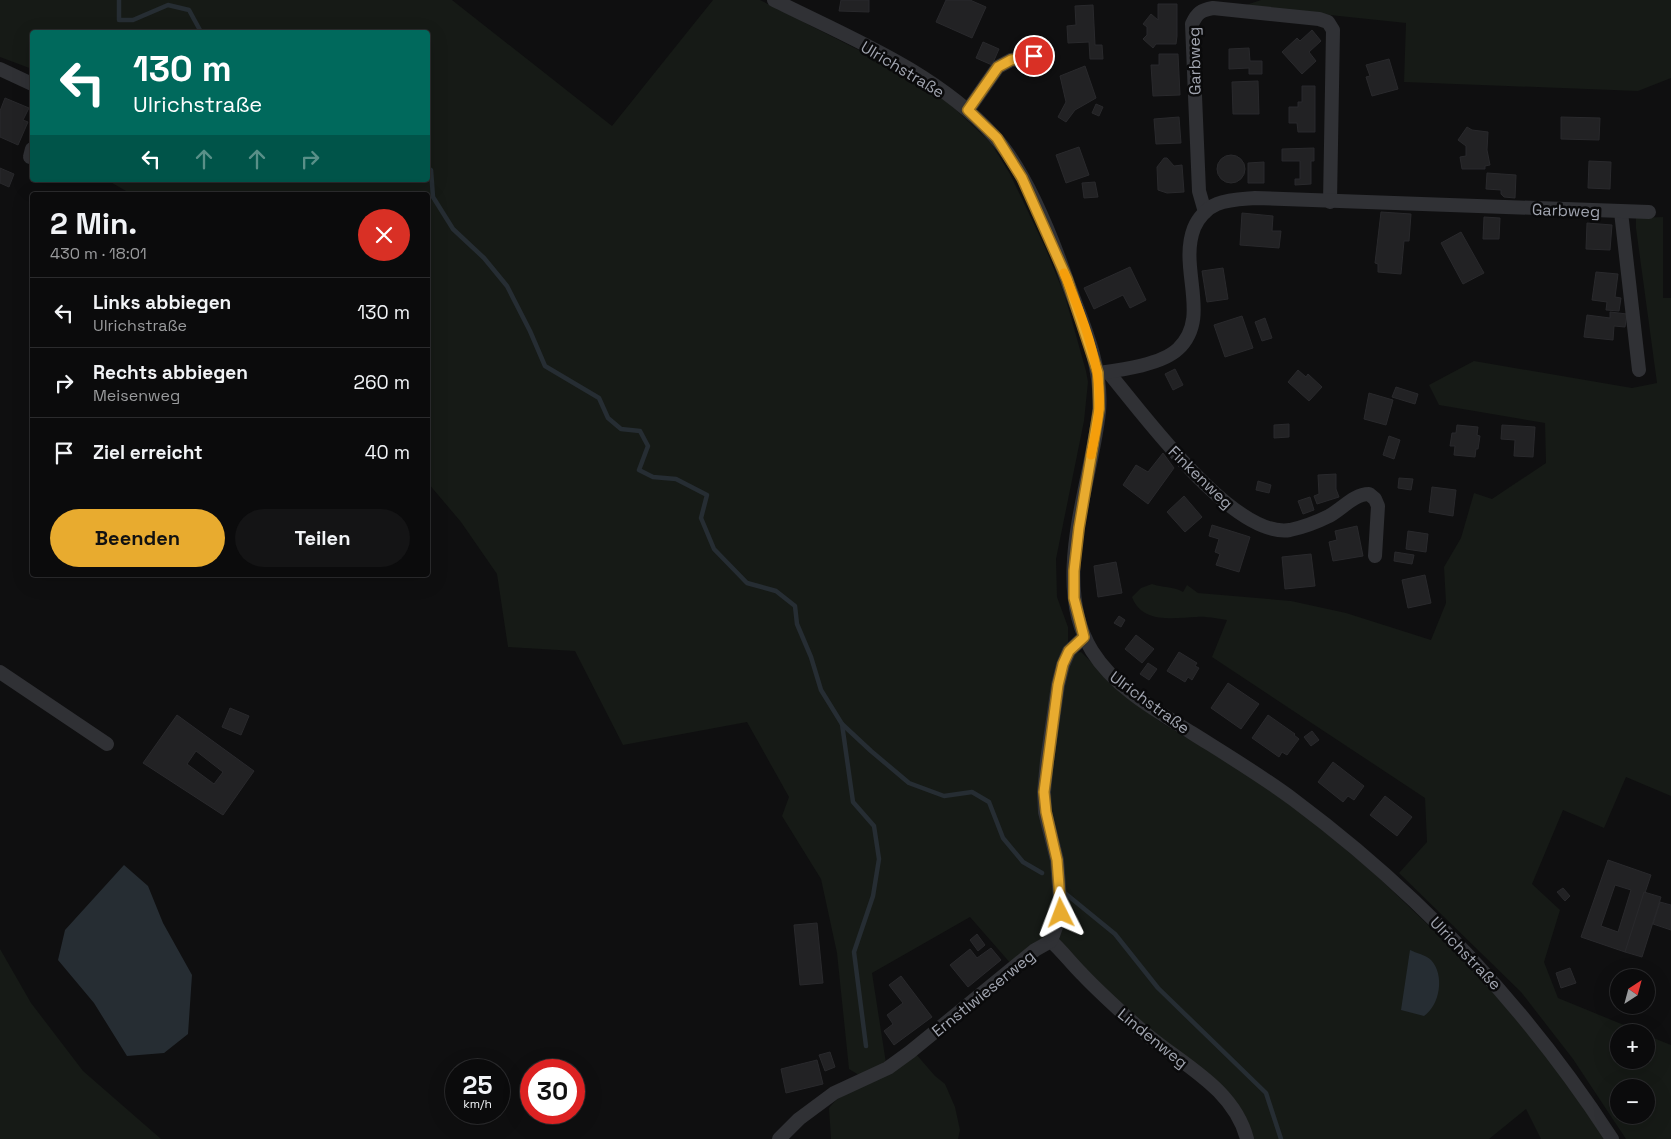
<!DOCTYPE html>
<html lang="de">
<meta charset="utf-8">
<style>
:root{--surface:#0b0b0c;--page:#141415;--text:#f1f3f6;--muted:#9a9b9d;--line:#2b2b2d;--accent:#e8ab2f}
body{margin:0;font-family:"Space Grotesk",sans-serif;background:var(--page);color:var(--text);height:100vh;display:flex;flex-direction:column;font-size:19px;white-space:nowrap}
*{box-sizing:border-box;margin:0}
p{font-size:16px;color:var(--muted)}
.icon{flex:none;width:28px;height:28px;fill:none;stroke:currentColor;stroke-width:2;stroke-linecap:round;stroke-linejoin:round}
.map{position:relative;flex:1;overflow:hidden}
.drawer{position:absolute;left:30px;top:192px;width:400px;height:385px;display:flex;flex-direction:column;background:var(--surface);border-radius:5px;box-shadow:0 5px 20px #0002,0 0 0 1px var(--line)}
.drawer>*{flex:none}
.guide{position:absolute;left:30px;top:30px;width:400px;height:152px;border-radius:5px;box-shadow:0 5px 20px #0002,0 0 0 1px var(--line);background:#00695c;color:#fff;overflow:hidden}
.needle{width:32px;rotate:36deg}
.fabs{position:absolute;left:1610px;top:969px;display:grid;gap:10px}
.fabs a{display:grid;place-items:center;width:45px;height:45px;border-radius:50%;background:var(--surface);box-shadow:0 5px 20px #0002,0 0 0 1px var(--line);font-size:25px}
.speed{position:absolute;left:445px;top:1059px;display:flex;gap:10px;font-size:25px;font-weight:700;text-align:center}
.speed>*{display:grid;place-content:center;width:65px;height:65px;border-radius:50%;background:var(--surface);box-shadow:0 5px 20px #0002,0 0 0 1px var(--line);line-height:1}
.speed small{font-size:12px;font-weight:400}
.speed .limit{border:8px solid #d22;background:#fff;color:#111}
.pin{position:absolute;display:grid;place-items:center;width:42px;height:42px;color:#fff;margin:-21px;border:2px solid #fff;border-radius:50%;box-shadow:0 1px 5px #0007}
.me{position:absolute;width:55px;margin:-28px;rotate:357deg;stroke-linejoin:round;filter:drop-shadow(0 0 4px #0008)}
.turn{display:flex;align-items:center;gap:18px;height:105px;padding:0 20px;font-size:22px}
.turn .icon{width:65px;height:65px;stroke-width:2.5}
.turn b{display:block;font-size:35px;line-height:42px}
.lanes{display:flex;align-items:center;height:48px;padding:0 20px;background:#0003;justify-content:center;gap:25px;direction:ltr}
.lanes .off{opacity:.35}
.round{display:grid;place-items:center;flex:none;width:52px;height:52px;border-radius:26px;background:var(--page)}
.head{display:flex;align-items:center;justify-content:space-between;height:85px;padding:0 20px}
h1{font-size:30px;font-weight:800;line-height:38px}
.action{display:flex;gap:10px;margin-top:auto;padding:10px 20px}
.action a{flex:1;height:58px;border-radius:30px;background:var(--accent);color:#111;font-size:20px;font-weight:800;line-height:58px;text-align:center}
.action a+a{background:var(--page);color:var(--text)}
ul{padding:0;list-style:none}
li{display:flex;align-items:center;gap:15px;height:70px;padding:0 20px;border-top:1px solid var(--line)}
li div{flex:1}
li b{display:block;font-size:19px}
li em{font-style:normal}
.map>svg:first-child{display:block}
</style>
<div class="map">
<svg width="1671" height="1139" viewBox="0 0 1671 1139">
<rect width="100%" height="100%" fill="#0f0f10"/>
<g fill="#161a16" fill-rule="evenodd">
<polygon points="0,0 452,0 612,126 713,0 760,0 904,73 950,104 991,143 1010,174 1045,247 1065,296 1086,371 1088,382 1084,421 1056,559 1057,597 1068,627 1068,645 1076,653 1081,652 1119,689 1159,721 1242,771 1306,816 1375,874 1474,969 1563,1076 1604,1139 1541,1139 1526,1109 1489,1139 1253,1139 1245,1115 1106,992 1057,940 1012,965 970,917 872,973 886,1063 859,1075 849,1069 837,953 821,879 782,816 789,797 747,722 623,745 575,651 508,647 497,574 461,522 428,483 428,195 133,195 107,180 428,180 428,32 32,32 32,69 0,57"/>
<polygon points="1261,0 1671,0 1671,78 1638,91 1404,82 1406,23 1243,6"/>
<path d="M1663 217V298H1671V796L1626 777 1604 828 1563 810 1532 884 1560 910 1544 962 1558 998 1641 1032H1619V1060H1646V1035L1671 1045V1139H1626L1573 1059 1521 992 1399 873 1427 842 1425 798 1212 657 1227 620C1218 619 1206 616 1197 617 1173 618 1142 624 1132 597L1141 588 1152 584C1163 588 1173 586 1183 592L1187 585 1198 593 1291 601 1346 613 1431 640 1446 603 1444 567 1461 538 1474 493 1492 499 1546 463 1545 423 1439 405 1429 385 1474 361 1632 388 1657 383 1636 228V218ZM1619 1088H1646V1115H1619Z"/>
<polygon points="0,949 31,1003 83,1071 161,1139 0,1139"/>
<polygon points="915,1053 935,1076 945,1084 955,1107 960,1130 958,1139 831,1139 829,1108 836,1100"/>
</g>
<g fill="#262d33">
<polygon points="124,865 148,886 163,923 192,975 188,1034 164,1053 127,1056 94,1003 58,960 65,930"/>
<path d="M1410 950C1416 953 1426 955 1431 960 1445 975 1440 1005 1424 1016L1401 1010Z"/>
</g>
<g fill="none" stroke-linecap="round" stroke-linejoin="round">
<g stroke="#262d33" stroke-width="4.5">
<polyline points="119,0 119,20 133,20 168,5 189,10 201,32"/>
<polyline points="428,168 431,170 433,197 453,229 484,258 507,286 530,331 545,366 599,398 608,418 621,429 640,431 648,446 639,470 653,477 676,479 707,495 701,518 714,549 747,583 776,591 795,606 797,624 811,657 821,690 842,724 853,802 874,826 879,859 873,896 854,952 866,1046"/>
<polyline points="842,724 871,751 909,783 944,796 972,792 989,802 1003,838 1023,862 1042,873"/>
<polyline points="1066,894 1115,934 1158,988 1266,1093 1281,1139"/>
</g>
</g>
<g fill="#222224" stroke="#29292c" fill-rule="evenodd">
<polygon points="841,0 869,0 869,12 839,11"/>
<polygon points="946,0 970,0 986,7 972,38 936,22"/>
<polygon points="1158,4 1177,4 1177,36 1176,44 1156,44 1153,48 1143,39 1147,35 1147,27 1143,24 1151,14 1158,20"/>
<polygon points="1093,5 1095,45 1102,45 1103,59 1090,59 1089,42 1068,43 1067,26 1076,25 1075,6"/>
<polygon points="1312,30 1321,41 1309,52 1316,61 1302,74 1282,52 1297,38 1300,41"/>
<polygon points="983,42 999,49 992,65 976,58"/>
<polygon points="1249,48 1250,61 1262,61 1262,74 1249,74 1249,68 1229,69 1229,49"/>
<polygon points="1159,54 1178,54 1180,95 1153,96 1151,65 1159,65"/>
<polygon points="1389,59 1398,89 1372,96 1366,77 1370,76 1366,65"/>
<polygon points="1033,60 1047,62 1045,74 1031,72"/>
<polygon points="1085,66 1096,98 1075,110 1066,122 1058,117 1066,102 1060,76"/>
<polygon points="1258,81 1259,114 1233,114 1232,82"/>
<polygon points="1302,86 1315,86 1315,132 1298,132 1297,123 1289,123 1289,107 1298,107 1298,102 1302,102"/>
<polygon points="5,98 29,108 23,120 28,122 18,145 0,137 0,111"/>
<polygon points="1096,104 1103,107 1099,116 1092,113"/>
<polygon points="1179,117 1181,143 1156,144 1154,119"/>
<polygon points="1561,117 1600,118 1599,140 1561,139"/>
<polygon points="1467,127 1472,130 1488,132 1487,150 1490,165 1485,166 1485,169 1462,169 1460,157 1466,156 1466,146 1458,140"/>
<polygon points="1079,147 1089,175 1066,183 1056,155"/>
<polygon points="1314,148 1314,161 1311,161 1311,184 1295,185 1295,179 1300,179 1300,161 1282,161 1282,149"/>
<circle cx="1231" cy="169" r="14"/>
<polygon points="1164,158 1167,158 1174,166 1182,165 1184,192 1167,193 1158,190 1157,167"/>
<polygon points="1589,161 1611,162 1610,189 1588,188"/>
<polygon points="1264,162 1264,183 1248,183 1248,163"/>
<polygon points="0,168 14,174 9,187 0,183"/>
<polygon points="1487,173 1516,175 1515,198 1504,197 1501,194 1501,190 1486,189"/>
<polygon points="1095,182 1098,197 1084,198 1082,183"/>
<polygon points="1381,212 1411,214 1409,241 1404,241 1401,274 1378,272 1378,264 1375,263"/>
<polygon points="1242,213 1273,216 1272,231 1281,231 1279,248 1240,245"/>
<polygon points="1484,217 1500,218 1499,239 1483,239"/>
<polygon points="1587,223 1612,225 1610,250 1586,249"/>
<polygon points="1461,232 1484,273 1463,284 1441,243"/>
<polygon points="1130,267 1146,300 1130,308 1123,295 1094,309 1084,288"/>
<polygon points="1223,268 1228,299 1207,302 1202,271"/>
<polygon points="1596,272 1618,274 1615,297 1621,298 1619,311 1606,310 1607,302 1592,300"/>
<polygon points="1610,312 1627,314 1625,327 1614,326 1613,340 1584,337 1587,315 1610,318"/>
<polygon points="1242,316 1253,348 1225,357 1214,325"/>
<polygon points="1265,318 1272,338 1262,341 1255,322"/>
<polygon points="1175,369 1183,385 1173,390 1165,374"/>
<polygon points="1298,370 1306,377 1308,374 1322,387 1309,401 1288,382"/>
<polygon points="1396,387 1418,394 1415,404 1392,397"/>
<polygon points="1369,393 1393,400 1386,425 1364,419"/>
<polygon points="1289,424 1289,437 1274,438 1274,425"/>
<polygon points="1457,425 1478,427 1477,435 1480,436 1478,449 1476,449 1475,457 1454,455 1455,446 1450,446 1452,433 1456,433"/>
<polygon points="1502,425 1535,427 1533,457 1514,456 1515,440 1501,439"/>
<polygon points="1389,436 1400,440 1394,459 1383,455"/>
<polygon points="1163,453 1174,468 1148,504 1123,485 1136,465 1148,472"/>
<polygon points="1336,474 1336,489 1339,497 1317,504 1314,496 1319,494 1318,475"/>
<polygon points="1399,478 1413,479 1411,490 1398,488"/>
<polygon points="1258,481 1271,485 1269,493 1256,490"/>
<polygon points="1432,487 1456,490 1453,516 1429,512"/>
<polygon points="1184,496 1202,517 1185,532 1167,512"/>
<polygon points="1310,497 1314,510 1303,514 1298,501"/>
<polygon points="1212,525 1250,537 1239,572 1216,565 1220,554 1215,552 1219,539 1209,536"/>
<polygon points="1357,526 1363,556 1333,561 1329,542 1337,540 1335,531"/>
<polygon points="1408,531 1428,534 1426,552 1406,549"/>
<polygon points="1395,552 1414,555 1412,564 1394,561"/>
<polygon points="1311,554 1315,586 1285,589 1282,557"/>
<polygon points="1116,562 1122,593 1098,597 1094,566"/>
<polygon points="1425,575 1431,603 1408,608 1402,580"/>
<polygon points="1119,616 1125,620 1121,627 1114,623"/>
<polygon points="1136,635 1154,649 1142,663 1125,649"/>
<polygon points="1179,652 1197,663 1195,666 1199,668 1192,680 1188,677 1185,682 1167,671"/>
<polygon points="1148,663 1157,669 1149,680 1140,674"/>
<polygon points="1228,683 1259,704 1241,729 1211,708"/>
<polygon points="230,708 249,716 241,735 222,727"/>
<path d="M177 715 254 771 223 815 143 763ZM196 751 223 772 214 784 187 764Z"/>
<polygon points="1268,715 1295,734 1294,735 1299,739 1287,755 1282,752 1279,757 1252,738"/>
<polygon points="1312,731 1319,740 1311,746 1304,737"/>
<polygon points="1333,762 1364,786 1354,800 1348,796 1343,802 1318,782"/>
<polygon points="1385,796 1412,817 1397,836 1370,815"/>
<path d="M1608 860 1651 875 1625 952 1581 937ZM1615 885 1631 890 1618 932 1601 926Z"/>
<polygon points="1563,888 1570,896 1565,901 1557,892"/>
<polygon points="1644,892 1661,897 1642,957 1625,952"/>
<polygon points="1660,902 1671,905 1671,930 1653,924"/>
<polygon points="817,923 823,983 800,985 794,925"/>
<polygon points="977,934 985,945 978,951 970,940"/>
<polygon points="991,948 1001,960 968,987 950,965 970,949 977,958"/>
<polygon points="1570,968 1576,983 1561,988 1556,973"/>
<polygon points="901,976 932,1017 894,1045 884,1031 893,1024 887,1015 903,1003 889,985"/>
<polygon points="830,1052 835,1067 825,1071 819,1055"/>
<polygon points="817,1060 823,1084 786,1093 781,1069"/>
</g>
<g fill="none" stroke-linecap="round" stroke-linejoin="round">
<g stroke="#303135" stroke-width="14">
<path d="M774 0C850 38 936 72 994 136 1027 172 1053 240 1069 286 1084 326 1103 368 1099 412 1091 485 1050 583 1092 651 1115 688 1157 711 1192 733 1227 755 1262 776 1294 800 1420 894 1527 1008 1612 1139"/>
<polyline points="0,69 32,84"/>
<polyline points="968,110 998,67 1011,60 1034,57"/>
<polyline points="30,157 32,149"/>
<path d="M1205 212 1199 191 1192 24C1197 13 1201 10 1213 8L1319 19 1328 22 1333 30 1330 202"/>
<polyline points="1621,212 1639,370"/>
<path d="M1108 372C1142 412 1233 539 1290 530 1304 527 1317 522 1329 516 1342 509 1354 494 1369 494L1375 499 1378 506 1375 556"/>
<path d="M1098 373C1120 370 1161 365 1178 349 1212 317 1178 269 1194 228 1198 218 1207 208 1217 204 1229 199 1243 199 1255 198L1649 212"/>
<polyline points="0,672 107,744"/>
<path d="M1051 941C1062 951 1071 963 1082 974 1100 993 1119 1010 1138 1027 1176 1062 1233 1085 1247 1139"/>
<polyline points="779,1139 799,1119 834,1093 888,1068 910,1052 1035,950 1051,941 1061,913 1057,860 1045,812 1044,792 1047,761 1058,685 1063,665 1069,651 1084,637"/>
</g>
</g>
<g fill="none" stroke-linecap="round" stroke-linejoin="round">
<g stroke="#976f1f" stroke-width="12">
<polyline id="route" points="1034,56 1011,60 998,67 968,110 997,138 1022,178 1067,279 1098,373 1099,409 1079,528 1074,571 1074,598 1084,637 1069,651 1063,664 1058,685 1044,792 1046,812 1057,860 1061,913"/>
</g>
<use href="#route" stroke="#e8ab2f" stroke-width="9"/>
<path stroke="#f59e0b" stroke-width="9" d="M1064 273C1081 313 1103 367 1099 410 1098 425 1094 440 1091 455"/>
</g>
<g text-anchor="middle" stroke-width="5" stroke-linejoin="round" paint-order="stroke">
<g font-size="16" fill="#a1a5b0" stroke="#0a0a0b">
<text transform="translate(1194 61) rotate(-91)" y="6">Garbweg</text>
<text transform="translate(903 69) rotate(31)" y="6">Ulrichstraße</text>
<text transform="translate(1566 210) rotate(2)" y="6">Garbweg</text>
<text transform="translate(1201 477) rotate(44)" y="6">Finkenweg</text>
<text transform="translate(1150 702) rotate(36)" y="6">Ulrichstraße</text>
<text transform="translate(1466 953) rotate(46)" y="6">Ulrichstraße</text>
<text transform="translate(983 993) rotate(-39)" y="6">Ernstlwieserweg</text>
<text transform="translate(1153 1038) rotate(39)" y="6">Lindenweg</text>
</g>
</g>
</svg>
<div class="fabs">
<a><svg class="needle" viewBox="-14 -14 28 28"><path d="M0-13l5 13h-10z" fill="#e53935"/><path d="M0 13l5-13h-10z" fill="#9a9b9d"/></svg></a>
<a>+</a>
<a>−</a>
</div>
<div class="speed"><div>25<small>km/h</small></div><div class="limit">30</div></div>
<div class="pin" style="left:1034px;top:56px;background:#d93025"><svg class="icon" aria-label="arrive" viewBox="0 0 24 24"><path d="M6 21V4h12l-3 4 3 4H6"/></svg></div>
<svg class="me" style="left:1061px;top:913px" viewBox="-20 -20 40 40"><path d="M0-17L14 15 0 8-14 15z" fill="#e8ab2f" stroke="#fff" stroke-width="4"/></svg>
<div class="guide">
<div class="turn"><svg class="icon" aria-label="left" viewBox="0 0 24 24"><path d="M17 20v-9H6M10 6l-5 5 5 5"/></svg><div><b>130 m</b>Ulrichstraße</div></div>
<div class="lanes"><svg class="icon" aria-label="left" viewBox="0 0 24 24"><path d="M17 20v-9H6M10 6l-5 5 5 5"/></svg><svg class="icon off" aria-label="ahead" viewBox="0 0 24 24"><path d="M12 20V5M6 11l6-6 6 6"/></svg><svg class="icon off" aria-label="ahead" viewBox="0 0 24 24"><path d="M12 20V5M6 11l6-6 6 6"/></svg><svg class="icon off" aria-label="right" viewBox="0 0 24 24"><path d="M7 20v-9h11M14 6l5 5-5 5"/></svg></div>
</div>
<section class="drawer">
<div class="head"><div><h1>2 Min.</h1><p>430 m · 18:01</p></div><a class="round" style="background:#d93025;color:#fff"><svg class="icon" aria-label="close" viewBox="0 0 24 24"><path d="M6 6l12 12M18 6L6 18"/></svg></a></div>
<ul>
<li><svg class="icon" aria-label="left" viewBox="0 0 24 24"><path d="M17 20v-9H6M10 6l-5 5 5 5"/></svg><div><b>Links abbiegen</b><p>Ulrichstraße</p></div><em>130 m</em></li>
<li><svg class="icon" aria-label="right" viewBox="0 0 24 24"><path d="M7 20v-9h11M14 6l5 5-5 5"/></svg><div><b>Rechts abbiegen</b><p>Meisenweg</p></div><em>260 m</em></li>
<li><svg class="icon" aria-label="arrive" viewBox="0 0 24 24"><path d="M6 21V4h12l-3 4 3 4H6"/></svg><div><b>Ziel erreicht</b></div><em>40 m</em></li>
</ul>
<div class="action"><a>Beenden</a><a>Teilen</a></div>
</section>
</div>
